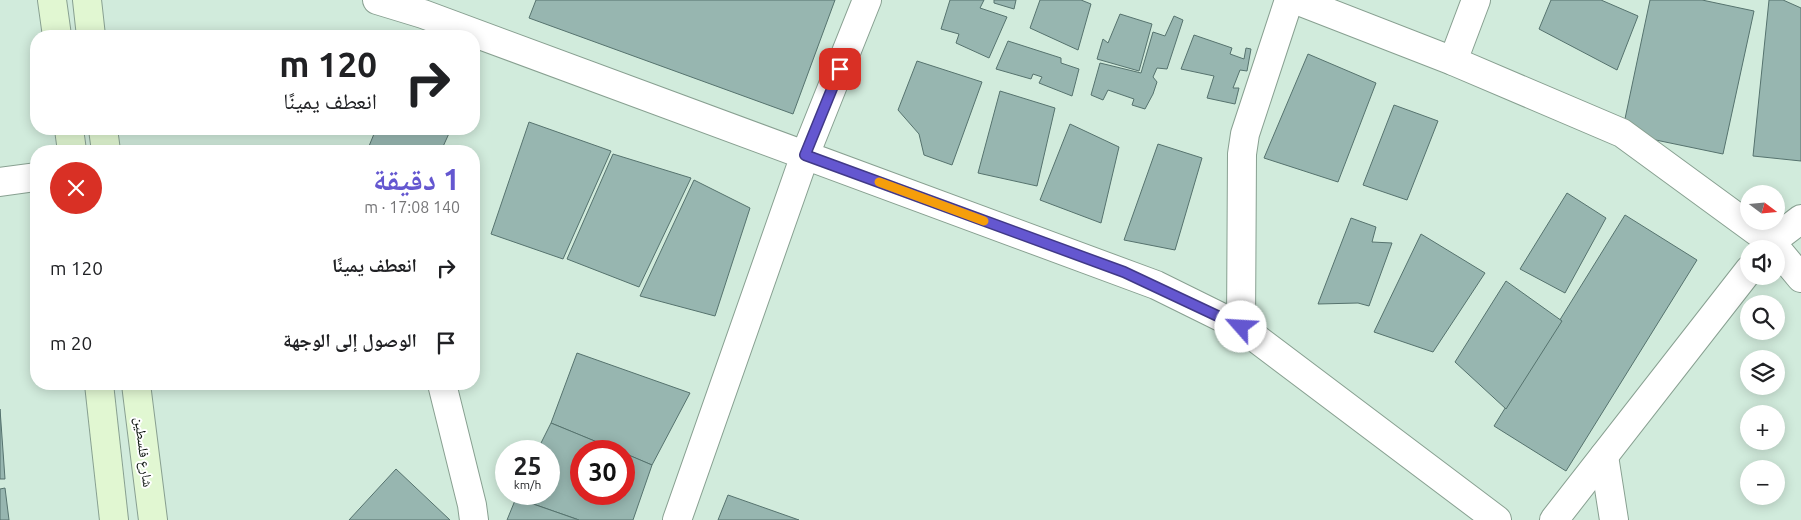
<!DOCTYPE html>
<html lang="ar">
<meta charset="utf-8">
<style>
:root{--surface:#fff;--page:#f2f2f2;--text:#202124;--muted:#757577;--accent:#6457d0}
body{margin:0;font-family:Ubuntu,"Noto Naskh Arabic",sans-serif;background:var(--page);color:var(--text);direction:rtl;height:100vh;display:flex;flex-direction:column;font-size:19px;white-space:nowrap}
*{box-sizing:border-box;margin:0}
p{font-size:16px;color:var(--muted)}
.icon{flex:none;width:28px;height:28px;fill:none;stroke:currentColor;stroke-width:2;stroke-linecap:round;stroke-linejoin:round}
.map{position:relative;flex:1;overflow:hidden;direction:ltr}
.side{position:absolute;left:30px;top:145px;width:450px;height:245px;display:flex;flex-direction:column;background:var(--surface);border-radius:20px;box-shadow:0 2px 12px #0003;direction:rtl}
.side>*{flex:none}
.top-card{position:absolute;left:30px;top:30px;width:450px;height:105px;border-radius:20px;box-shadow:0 2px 12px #0003;direction:rtl;background:#fff;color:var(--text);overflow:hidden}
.needle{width:32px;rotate:106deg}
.tools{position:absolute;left:1740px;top:185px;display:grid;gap:10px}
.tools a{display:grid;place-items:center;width:45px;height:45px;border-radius:50%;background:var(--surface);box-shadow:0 2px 12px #0003;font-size:25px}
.speed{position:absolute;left:495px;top:440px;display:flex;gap:10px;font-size:25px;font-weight:700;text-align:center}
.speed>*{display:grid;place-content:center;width:65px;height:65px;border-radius:50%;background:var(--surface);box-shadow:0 2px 12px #0003;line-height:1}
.speed small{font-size:12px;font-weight:400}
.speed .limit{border:8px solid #d22;background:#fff;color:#111}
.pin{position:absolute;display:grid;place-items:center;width:42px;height:42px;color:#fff;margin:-21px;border-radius:10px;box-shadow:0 2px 8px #0006}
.me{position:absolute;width:55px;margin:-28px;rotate:296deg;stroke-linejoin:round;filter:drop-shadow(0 0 4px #0008)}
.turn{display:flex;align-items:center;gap:18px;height:105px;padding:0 20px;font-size:22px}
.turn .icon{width:65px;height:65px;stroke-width:2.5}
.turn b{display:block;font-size:35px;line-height:42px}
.round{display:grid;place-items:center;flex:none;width:52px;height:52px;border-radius:26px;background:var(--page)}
.headline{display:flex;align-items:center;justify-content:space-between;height:85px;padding:0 20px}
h1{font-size:30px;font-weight:700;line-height:38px;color:var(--accent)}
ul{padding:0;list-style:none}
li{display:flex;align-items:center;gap:15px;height:75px;padding:0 20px}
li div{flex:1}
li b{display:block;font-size:19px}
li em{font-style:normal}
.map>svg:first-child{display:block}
</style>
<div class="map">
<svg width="1801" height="520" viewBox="0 0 1801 520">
<rect width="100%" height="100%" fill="#d1ebdc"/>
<g fill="#97b6b0" stroke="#56736e">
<polygon points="536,0 835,0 793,114 529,18"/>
<polygon points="950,0 984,0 980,8 1007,17 989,58 956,43 959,34 941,29"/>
<polygon points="994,0 1016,0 1014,9 994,3"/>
<polygon points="1040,0 1081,0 1091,4 1078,50 1030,28"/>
<polygon points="1551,0 1601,0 1638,16 1617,70 1539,29"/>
<polygon points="1650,0 1702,0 1754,11 1723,154 1622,133"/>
<polygon points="1769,0 1783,0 1801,8 1801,161 1753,156"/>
<polygon points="1120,14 1152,24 1139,71 1097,59 1103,39 1108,43"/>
<polygon points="1174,16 1183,20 1167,69 1157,68 1153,77 1157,82 1153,94 1145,109 1132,105 1134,99 1108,90 1103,100 1091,95 1100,63 1141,73 1153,32 1165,36"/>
<polygon points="1194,35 1232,48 1230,54 1244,59 1246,48 1251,49 1247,71 1240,70 1233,88 1239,88 1235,104 1207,98 1214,76 1181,69"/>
<polygon points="1008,41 1061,58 1061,63 1079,69 1072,96 1039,83 1042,77 1033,74 1031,79 996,69"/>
<polygon points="1308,54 1376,83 1338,182 1264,158"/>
<polygon points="917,61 982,82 952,165 924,155 919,134 898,110"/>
<polygon points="1000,91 1055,108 1037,186 978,173"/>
<polygon points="1394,105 1438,121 1407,200 1363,185"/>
<polygon points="529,122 611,151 563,259 491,234"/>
<polygon points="1070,124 1119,147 1101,223 1040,200"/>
<polygon points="376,129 451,129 441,151 367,151"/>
<polygon points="1158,144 1202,158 1175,250 1124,240"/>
<polygon points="295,148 306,151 259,151"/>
<polygon points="613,154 691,178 639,287 567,259"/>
<polygon points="694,180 750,208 715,316 640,296"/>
<polygon points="1567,193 1606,218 1565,293 1520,269"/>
<polygon points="1625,215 1697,260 1566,471 1494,426"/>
<polygon points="1351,218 1376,227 1372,242 1392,243 1369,306 1358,303 1318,304"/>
<polygon points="1421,234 1485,273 1433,352 1374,332"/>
<polygon points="1506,281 1562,321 1506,409 1455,362"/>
<polygon points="577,353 690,393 652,465 551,423"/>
<polygon points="0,409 5,479 0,479"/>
<polygon points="551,423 619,451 581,451 581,494 624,494 624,453 652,465 633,520 579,520 516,498 517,494 549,494 549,451 537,451"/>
<polygon points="396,469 450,520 349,520"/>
<polygon points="5,488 9,520 0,520 0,489"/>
<polygon points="728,495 799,520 718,520"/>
<polygon points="516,498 579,520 507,520"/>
</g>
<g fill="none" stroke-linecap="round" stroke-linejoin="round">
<g stroke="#88a091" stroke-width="30">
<g id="street">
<polyline points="377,0 423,14 1156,285 1241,327 1497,520"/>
<polyline points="1296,0 1453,61 1622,133 1771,242 1801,278"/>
<polyline points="1453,61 1476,0"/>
<polyline points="0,182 36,177"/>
<polyline points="1766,249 1771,242 1801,219"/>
<polyline points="1241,327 1242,154 1245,134 1289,0"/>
<polyline points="442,384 472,505 474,520"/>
<polyline points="1604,456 1614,520"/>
<polyline points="677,520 805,155 867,0"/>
<polyline points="1554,520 1749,270"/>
</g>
</g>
<g stroke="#88a091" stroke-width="30">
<g id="secondary">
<polyline points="52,0 57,36"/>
<polyline points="87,0 91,36"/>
<polyline points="69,129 72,151"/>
<polyline points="103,129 106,151"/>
<polyline points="99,384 114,520"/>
<polyline points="136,384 153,520"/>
</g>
</g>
<use href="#street" stroke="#fff" stroke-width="28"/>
<use href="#secondary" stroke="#e1f7d2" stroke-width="28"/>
</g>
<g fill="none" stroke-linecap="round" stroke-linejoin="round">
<g stroke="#413987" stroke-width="12">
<polyline id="route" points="840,69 805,155 1124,272 1241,327"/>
</g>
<use href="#route" stroke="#6457d0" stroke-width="9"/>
<polyline stroke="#f59e0b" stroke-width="9" points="879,182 984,221"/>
</g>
<g text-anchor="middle" stroke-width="4" stroke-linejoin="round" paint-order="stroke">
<g font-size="14" fill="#08100b" stroke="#fff">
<text transform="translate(144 452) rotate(83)" y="5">شارع فلسطين</text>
</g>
</g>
</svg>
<div class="tools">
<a><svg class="needle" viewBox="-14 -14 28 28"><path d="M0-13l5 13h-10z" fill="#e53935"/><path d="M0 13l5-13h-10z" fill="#757577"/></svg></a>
<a><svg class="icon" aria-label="sound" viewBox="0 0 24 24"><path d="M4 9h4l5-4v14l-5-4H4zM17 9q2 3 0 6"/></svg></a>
<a><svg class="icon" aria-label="search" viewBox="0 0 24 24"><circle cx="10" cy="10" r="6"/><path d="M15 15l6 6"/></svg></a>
<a><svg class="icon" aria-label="layers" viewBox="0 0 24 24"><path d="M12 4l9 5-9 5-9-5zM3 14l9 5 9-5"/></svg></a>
<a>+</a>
<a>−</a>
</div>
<div class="speed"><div>25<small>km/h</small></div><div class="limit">30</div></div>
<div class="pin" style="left:840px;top:69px;background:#d93025"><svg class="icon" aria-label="arrive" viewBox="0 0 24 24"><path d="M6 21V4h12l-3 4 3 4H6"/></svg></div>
<svg class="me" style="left:1241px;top:327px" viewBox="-20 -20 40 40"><circle r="19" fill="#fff"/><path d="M0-13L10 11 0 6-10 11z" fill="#6457d0"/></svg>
<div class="top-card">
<div class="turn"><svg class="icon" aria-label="right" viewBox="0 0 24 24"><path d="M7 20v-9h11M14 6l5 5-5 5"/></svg><div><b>120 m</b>انعطف يمينًا</div></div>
</div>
<section class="side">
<div class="headline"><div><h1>1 دقيقة</h1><p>140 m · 17:08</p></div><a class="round" style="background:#d93025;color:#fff"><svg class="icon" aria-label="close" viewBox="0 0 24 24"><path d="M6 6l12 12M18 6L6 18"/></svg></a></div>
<ul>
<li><svg class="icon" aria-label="right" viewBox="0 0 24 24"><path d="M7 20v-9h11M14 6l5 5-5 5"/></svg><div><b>انعطف يمينًا</b></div><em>120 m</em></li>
<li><svg class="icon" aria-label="arrive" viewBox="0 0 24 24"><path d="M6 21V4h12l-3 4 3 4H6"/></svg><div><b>الوصول إلى الوجهة</b></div><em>20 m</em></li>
</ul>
</section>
</div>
